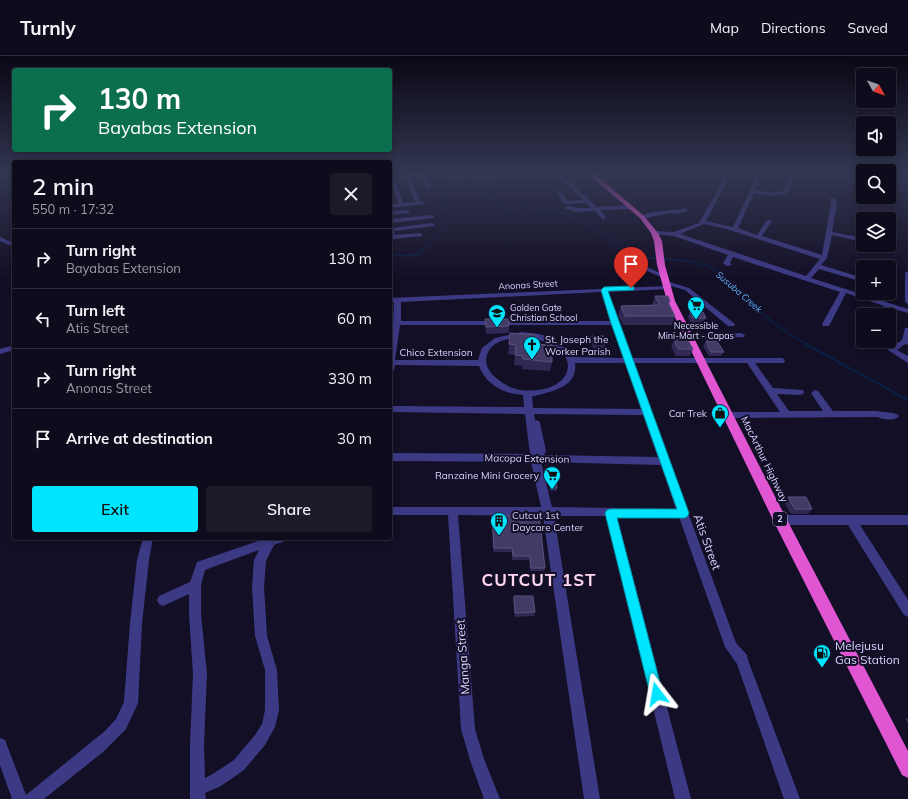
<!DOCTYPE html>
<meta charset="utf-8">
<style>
:root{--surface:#0e0b1c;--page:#1c1929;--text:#f1f3f6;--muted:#9b9ba3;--line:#2e2b3b;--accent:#00e5ff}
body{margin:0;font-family:Mulish,sans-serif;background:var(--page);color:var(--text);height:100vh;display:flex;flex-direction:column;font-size:15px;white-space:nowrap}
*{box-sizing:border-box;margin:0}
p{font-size:13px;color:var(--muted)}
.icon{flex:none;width:22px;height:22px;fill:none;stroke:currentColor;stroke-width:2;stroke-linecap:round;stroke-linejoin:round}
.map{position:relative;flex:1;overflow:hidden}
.sheet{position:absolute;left:12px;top:104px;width:380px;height:380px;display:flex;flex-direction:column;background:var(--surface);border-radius:4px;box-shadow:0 2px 10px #0003,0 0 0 1px var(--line)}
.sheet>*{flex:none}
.top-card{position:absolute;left:12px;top:12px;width:380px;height:84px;border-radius:4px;box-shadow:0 2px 10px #0003,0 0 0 1px var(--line);background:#0b6e4f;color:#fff;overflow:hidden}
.needle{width:26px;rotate:130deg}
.controls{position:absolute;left:856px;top:12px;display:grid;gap:8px}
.controls a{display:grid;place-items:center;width:40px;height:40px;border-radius:4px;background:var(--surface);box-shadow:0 2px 10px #0003,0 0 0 1px var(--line);font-size:20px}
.pin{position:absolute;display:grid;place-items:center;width:34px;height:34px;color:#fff;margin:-41px -17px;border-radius:50% 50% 50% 0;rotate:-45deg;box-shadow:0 0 4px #0007}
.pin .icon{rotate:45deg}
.me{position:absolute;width:44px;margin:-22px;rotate:346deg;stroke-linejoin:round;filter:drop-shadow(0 0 3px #0008)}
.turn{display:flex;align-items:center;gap:14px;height:84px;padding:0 20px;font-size:18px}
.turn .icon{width:52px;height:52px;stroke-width:2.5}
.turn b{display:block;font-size:28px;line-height:34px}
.round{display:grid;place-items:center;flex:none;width:42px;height:42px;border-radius:4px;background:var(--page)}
.summary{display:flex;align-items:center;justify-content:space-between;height:68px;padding:0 20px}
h1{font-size:24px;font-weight:600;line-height:30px}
.button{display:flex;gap:8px;margin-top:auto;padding:8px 20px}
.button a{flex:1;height:46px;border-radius:4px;background:var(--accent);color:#111;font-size:16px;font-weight:600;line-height:46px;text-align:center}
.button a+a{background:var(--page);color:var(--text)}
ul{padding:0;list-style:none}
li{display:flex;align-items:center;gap:12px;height:60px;padding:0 20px;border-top:1px solid var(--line)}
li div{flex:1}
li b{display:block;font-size:15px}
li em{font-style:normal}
header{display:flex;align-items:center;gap:24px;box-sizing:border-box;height:56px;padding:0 20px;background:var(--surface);border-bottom:1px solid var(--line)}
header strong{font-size:19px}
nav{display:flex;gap:22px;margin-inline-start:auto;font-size:14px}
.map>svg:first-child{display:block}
</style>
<header>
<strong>Turnly</strong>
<nav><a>Map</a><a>Directions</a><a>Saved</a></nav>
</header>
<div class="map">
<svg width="908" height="743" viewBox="0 0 908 743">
<rect width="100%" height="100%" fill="#130f26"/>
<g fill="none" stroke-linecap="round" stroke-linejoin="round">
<path stroke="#0a1f44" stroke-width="1" d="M423 194 449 166 451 161C443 150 439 141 447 128L482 129 494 148 506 153 526 151 560 156 582 165 628 194"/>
<g stroke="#0a1f44" stroke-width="1.5">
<polyline points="626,193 645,201 659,203"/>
<polyline points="390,198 406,200 420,198 424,193"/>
<path d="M663 203C679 204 696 205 711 212 725 218 737 234 748 244 765 261 784 276 806 288"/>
</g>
<polyline stroke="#0a1f44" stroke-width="2" points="804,287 908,344"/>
<g fill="#3d3a85" fill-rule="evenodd">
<path d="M405 118H438L426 120 432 131 429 133 426 131 421 121 411 122 420 146H425V148L390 152V148H398L390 121 405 119ZM406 122 415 146 403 147 395 123Z"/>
<polygon points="451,118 456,118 458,122 454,123"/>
<polygon points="468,118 473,118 475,121 494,118 506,118 474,124"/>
<polygon points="556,118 561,118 597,151 630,149 633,151 630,153 600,154 606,162 603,164 595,155 577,156 566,153 565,152 568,150 577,152 591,152 586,147 564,148 556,136 557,135 561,135 568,145 583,144"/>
<path d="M727 118H731L706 165 733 171 758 118H762L755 134 774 137 784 135 790 118H794L788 137 774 140 754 137 738 172 757 179 767 164H771L772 165 762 180 822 199 831 147 830 143 835 142 837 147 832 176 863 182V186L832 179 827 202 821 209 863 222V226L819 213 811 222 908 253V257L890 252 886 259H878L884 250 846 237 829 270H823L822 268 840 236 733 201 730 207 732 209 727 210 723 207 728 199 674 180 652 178 651 177 654 175 674 176 699 167ZM704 168 723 172 820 203 806 220 680 178Z"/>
<path d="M685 152 688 154 687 155 677 158 670 157 642 163 639 161C652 153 671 156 685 152Z"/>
<polygon points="407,154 409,155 409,157 390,159 390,155"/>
<polygon points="432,159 434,160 434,162 390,167 390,163"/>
<polygon points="432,167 435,169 434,170 394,175 395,179 420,177 422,178 422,180 393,183 390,181 390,168 393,172"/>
<polygon points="0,181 14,187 14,191 0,185"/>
<polygon points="636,206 667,220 668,221 663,222 634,209 633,208"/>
<polygon points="908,215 908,248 905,246 905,217"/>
<polygon points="666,225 689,232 735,268 734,270 728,270 685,234 664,228 664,226"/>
<path d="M667 230 670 232 669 233 608 236 631 302H781L784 303 785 305 784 307H755L773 332 803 334 804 336 803 338 800 339 777 338 789 355H823L811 337 815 334 818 335 833 355H877C884 357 895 355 899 360 894 366 883 363 877 361L728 362 724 359 728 356H780L747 307H633L736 587 747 599 748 604 800 743H784L737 608 725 591 679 461H617L691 743H675L607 460H554L600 743H584L543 460 458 459 475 673 484 703 500 743H484L470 704 461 673 448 459H390V451H541L531 406 390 405V397L530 398 525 358 390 356V350L524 351 523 339C503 338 486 328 479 310L395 309 394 314 390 317V288L393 269H390V265H393L394 246H390V242ZM601 236 610 265H401V246ZM400 269H612L623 302 572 301 565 292 552 282 539 278 522 276 495 282 482 292 478 304H395ZM522 280C539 282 577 294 566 318 559 334 530 337 516 333 508 331 501 326 495 321 481 309 484 292 501 285 508 283 515 282 522 280ZM575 307H625L641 353 533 352 532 340H535C553 335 578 331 575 307ZM534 358 643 359 658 401 544 399 546 395 540 367 539 365 535 364ZM541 406 661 409 676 453 552 451Z"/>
<polygon points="905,272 908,272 908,289 905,288 897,294 908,300 908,307 888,294 902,284"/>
<polygon points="741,277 745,279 744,281 688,283 684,281 688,279"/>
<polygon points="863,285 871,285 866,288 863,288"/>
<polygon points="14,289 14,294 0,298 0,293"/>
<polygon points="780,459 908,459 908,469 860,469 908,544 908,561 904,559 848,469 780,469 776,467 775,464 776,461"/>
<polygon points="143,482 153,482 149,504 142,567 138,647 126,673 103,696 44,743 12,743 0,709 0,682 5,684 26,739 105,675 116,663 124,646 130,567 137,504"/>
<path d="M267 482H286L285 485 274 489 266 505 264 531 267 580 277 614 279 654 275 671 265 689 244 714 221 730 205 737 206 743H190V689L193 618 189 558V538L163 550 159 548 157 544 159 540 190 526 197 506ZM259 494 254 504 252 531 255 580 265 614V654L262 668 255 679 234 704 211 719 205 722 204 689 207 618 201 558V529L205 514Z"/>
</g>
<polygon fill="#e055d1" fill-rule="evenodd" points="588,118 595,118 644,160 658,177 662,185 665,209 675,245 785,460 908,695 908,722 902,719 775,468 667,245 657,209 654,185 651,177 640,162"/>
</g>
<g fill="#312854">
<polygon points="655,240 670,245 669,248 675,260 672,269 623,269 618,259 621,250 652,249"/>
<polygon points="690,256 706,262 704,267 691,267 688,261"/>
<polygon points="485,263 509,270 509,277 486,278"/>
<polygon points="510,277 536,288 552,306 550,315 522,313 522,310 514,309 515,299 508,298"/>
<polygon points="592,280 605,288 604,293 593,292 591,285"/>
<polygon points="674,284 693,293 690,300 676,300 671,291"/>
<polygon points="706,285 724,296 721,300 709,300 703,290"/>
<polygon points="550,426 557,432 556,435 550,435 549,429"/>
<polygon points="788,441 812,453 808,458 791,458 784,446"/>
<polygon points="492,460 545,512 544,515 530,515 529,504 512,504 512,496 493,496 492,464"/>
<polygon points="514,540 535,556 534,560 515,561 513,544"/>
<polygon points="908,662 908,667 905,663"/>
</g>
<g fill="#433a66" stroke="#5a527e">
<polygon points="655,240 668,240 670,245 668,246 675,260 625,260 621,250 660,249"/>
<polygon points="690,256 703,256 706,262 693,262"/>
<polygon points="485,263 508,263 509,270 486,271"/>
<polygon points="510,277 536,279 536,288 552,289 552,306 523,303 523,300 515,299 516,289 509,288"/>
<polygon points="592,280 604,280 605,288 594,287"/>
<polygon points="674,284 688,284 693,293 678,293"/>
<polygon points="706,285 717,285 724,296 711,296"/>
<polygon points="550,426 556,426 557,432 551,432"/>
<polygon points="788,441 806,441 812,453 795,453"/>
<polygon points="539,458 545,512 531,512 530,500 513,500 512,492 494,492 492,460"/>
<polygon points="514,540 533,540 535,556 515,557"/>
</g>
<linearGradient id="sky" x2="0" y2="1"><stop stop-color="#0a0815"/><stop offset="0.53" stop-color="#333752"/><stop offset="1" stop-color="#333752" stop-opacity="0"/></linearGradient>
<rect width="908" height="222" fill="url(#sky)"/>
<polygon fill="#00e5ff" stroke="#0095a6" points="631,230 634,231 634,234 608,235 689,457 687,461 684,462 617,462 663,638 661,642 657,644 652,642 650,638 605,457 607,454 611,453 677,453 611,267 601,234 604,231"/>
<defs>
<g id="supermarket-pin" transform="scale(0.9)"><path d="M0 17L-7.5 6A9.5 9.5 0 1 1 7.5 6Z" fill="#00e5ff" stroke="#130f26"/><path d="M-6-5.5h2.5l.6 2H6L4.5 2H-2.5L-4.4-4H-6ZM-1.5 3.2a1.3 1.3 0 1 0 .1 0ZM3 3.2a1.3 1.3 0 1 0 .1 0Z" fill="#111"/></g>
<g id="school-pin" transform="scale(0.9)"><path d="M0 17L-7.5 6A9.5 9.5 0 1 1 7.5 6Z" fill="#00e5ff" stroke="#130f26"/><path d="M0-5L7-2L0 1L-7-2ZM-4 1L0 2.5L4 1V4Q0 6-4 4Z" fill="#111"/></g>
<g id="church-pin" transform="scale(0.9)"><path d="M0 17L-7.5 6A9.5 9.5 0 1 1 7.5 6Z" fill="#00e5ff" stroke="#130f26"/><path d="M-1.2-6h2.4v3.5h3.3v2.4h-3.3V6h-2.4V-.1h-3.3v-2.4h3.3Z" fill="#111"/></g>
<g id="shop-pin" transform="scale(0.9)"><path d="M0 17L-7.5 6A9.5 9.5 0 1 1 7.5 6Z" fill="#00e5ff" stroke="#130f26"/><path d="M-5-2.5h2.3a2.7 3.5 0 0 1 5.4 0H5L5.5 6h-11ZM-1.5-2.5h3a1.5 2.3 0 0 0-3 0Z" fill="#111"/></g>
<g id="building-pin" transform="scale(0.9)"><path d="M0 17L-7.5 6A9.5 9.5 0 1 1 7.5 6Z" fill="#00e5ff" stroke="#130f26"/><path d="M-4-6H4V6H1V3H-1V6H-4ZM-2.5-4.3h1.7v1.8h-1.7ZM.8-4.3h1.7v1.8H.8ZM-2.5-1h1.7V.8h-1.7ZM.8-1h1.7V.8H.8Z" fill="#111"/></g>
<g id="fuel-pin" transform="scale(0.9)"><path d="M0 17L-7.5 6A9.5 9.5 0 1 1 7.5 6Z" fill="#00e5ff" stroke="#130f26"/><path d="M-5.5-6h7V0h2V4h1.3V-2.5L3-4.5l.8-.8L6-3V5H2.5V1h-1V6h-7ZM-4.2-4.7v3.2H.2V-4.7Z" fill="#111"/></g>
</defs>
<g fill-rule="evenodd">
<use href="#supermarket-pin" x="696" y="249"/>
<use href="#school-pin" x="497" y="257"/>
<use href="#church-pin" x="532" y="289"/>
<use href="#shop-pin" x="720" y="357"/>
<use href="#supermarket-pin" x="552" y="419"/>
<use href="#building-pin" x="499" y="465"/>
<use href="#fuel-pin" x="822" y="597"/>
</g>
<g text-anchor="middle" stroke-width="4" stroke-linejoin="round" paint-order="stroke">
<g font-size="9" fill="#d9d4ff" stroke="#130f26">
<text transform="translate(528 229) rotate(-3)" y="3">Anonas Street</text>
</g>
<g font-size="9" font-style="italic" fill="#62b6ff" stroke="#130f26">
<text transform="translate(739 236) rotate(41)" y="3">Susuba Creek</text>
</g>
<g font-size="9" fill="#d9d4ff" stroke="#130f26" text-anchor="start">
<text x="510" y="255">Golden Gate<tspan x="510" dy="10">Christian School</tspan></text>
<text x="696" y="273" text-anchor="middle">Necessible<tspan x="696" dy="10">Mini-Mart - Capas</tspan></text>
</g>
<rect fill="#130f26" stroke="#9e99be" stroke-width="1" x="773" y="456" width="14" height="14" rx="3"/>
<g font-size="9" font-weight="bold" fill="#d9d4ff">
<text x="780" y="466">2</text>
</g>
<g font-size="10" fill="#d9d4ff" stroke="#130f26" text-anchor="start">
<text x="545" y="287">St. Joseph the<tspan x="545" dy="12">Worker Parish</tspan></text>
<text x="707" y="361" text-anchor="end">Car Trek</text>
<text x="539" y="423" text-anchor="end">Ranzaine Mini Grocery</text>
<text x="512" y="463">Cutcut 1st<tspan x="512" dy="12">Daycare Center</tspan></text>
</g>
<g font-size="10" fill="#d9d4ff" stroke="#130f26">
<text x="436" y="300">Chico Extension</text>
<text transform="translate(527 402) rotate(1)" y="4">Macopa Extension</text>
<text transform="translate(765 403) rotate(64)" y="4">MacArthur Highway</text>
</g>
<g font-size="12" fill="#d9d4ff" stroke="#130f26">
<text transform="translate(707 486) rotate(70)" y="4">Atis Street</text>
<text transform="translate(463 601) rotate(-94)" y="4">Manga Street</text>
</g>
<g font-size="12" fill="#d9d4ff" stroke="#130f26" text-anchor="start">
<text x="835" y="594">Melejusu<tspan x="835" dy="14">Gas Station</tspan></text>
</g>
<g font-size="17" font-weight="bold" letter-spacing="1" fill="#ffd6f0" stroke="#130f26">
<text x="539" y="530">CUTCUT 1ST</text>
</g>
</g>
</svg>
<div class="controls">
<a><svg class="needle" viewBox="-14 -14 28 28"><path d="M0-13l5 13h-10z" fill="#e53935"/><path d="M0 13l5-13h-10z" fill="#9b9ba3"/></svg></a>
<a><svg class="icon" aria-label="sound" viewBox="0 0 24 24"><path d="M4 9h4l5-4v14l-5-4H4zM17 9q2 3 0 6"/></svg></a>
<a><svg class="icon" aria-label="search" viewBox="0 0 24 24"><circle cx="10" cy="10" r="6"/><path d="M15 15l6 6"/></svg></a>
<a><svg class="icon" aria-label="layers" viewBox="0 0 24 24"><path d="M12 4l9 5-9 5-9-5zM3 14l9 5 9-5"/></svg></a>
<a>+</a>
<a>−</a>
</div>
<div class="pin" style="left:631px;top:232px;background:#d93025"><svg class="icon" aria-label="arrive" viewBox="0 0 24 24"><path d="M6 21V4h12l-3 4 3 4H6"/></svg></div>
<svg class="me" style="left:657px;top:638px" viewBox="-20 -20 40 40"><path d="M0-17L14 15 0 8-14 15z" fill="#00e5ff" stroke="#fff" stroke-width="4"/></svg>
<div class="top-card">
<div class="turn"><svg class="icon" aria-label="right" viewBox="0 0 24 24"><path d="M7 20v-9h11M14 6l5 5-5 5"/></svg><div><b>130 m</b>Bayabas Extension</div></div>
</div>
<section class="sheet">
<div class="summary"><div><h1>2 min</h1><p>550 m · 17:32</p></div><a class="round"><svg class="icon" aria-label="close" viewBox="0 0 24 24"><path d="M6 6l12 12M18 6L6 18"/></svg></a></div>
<ul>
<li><svg class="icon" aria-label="right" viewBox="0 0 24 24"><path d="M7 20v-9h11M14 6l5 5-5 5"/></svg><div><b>Turn right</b><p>Bayabas Extension</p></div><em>130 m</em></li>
<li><svg class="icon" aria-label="left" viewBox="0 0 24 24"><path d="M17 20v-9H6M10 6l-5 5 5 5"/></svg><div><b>Turn left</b><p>Atis Street</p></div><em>60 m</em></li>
<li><svg class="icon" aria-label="right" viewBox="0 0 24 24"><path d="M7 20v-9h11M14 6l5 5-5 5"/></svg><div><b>Turn right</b><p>Anonas Street</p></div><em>330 m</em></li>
<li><svg class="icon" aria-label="arrive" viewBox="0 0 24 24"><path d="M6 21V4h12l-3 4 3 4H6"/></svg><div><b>Arrive at destination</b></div><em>30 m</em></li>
</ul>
<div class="button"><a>Exit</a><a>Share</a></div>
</section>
</div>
